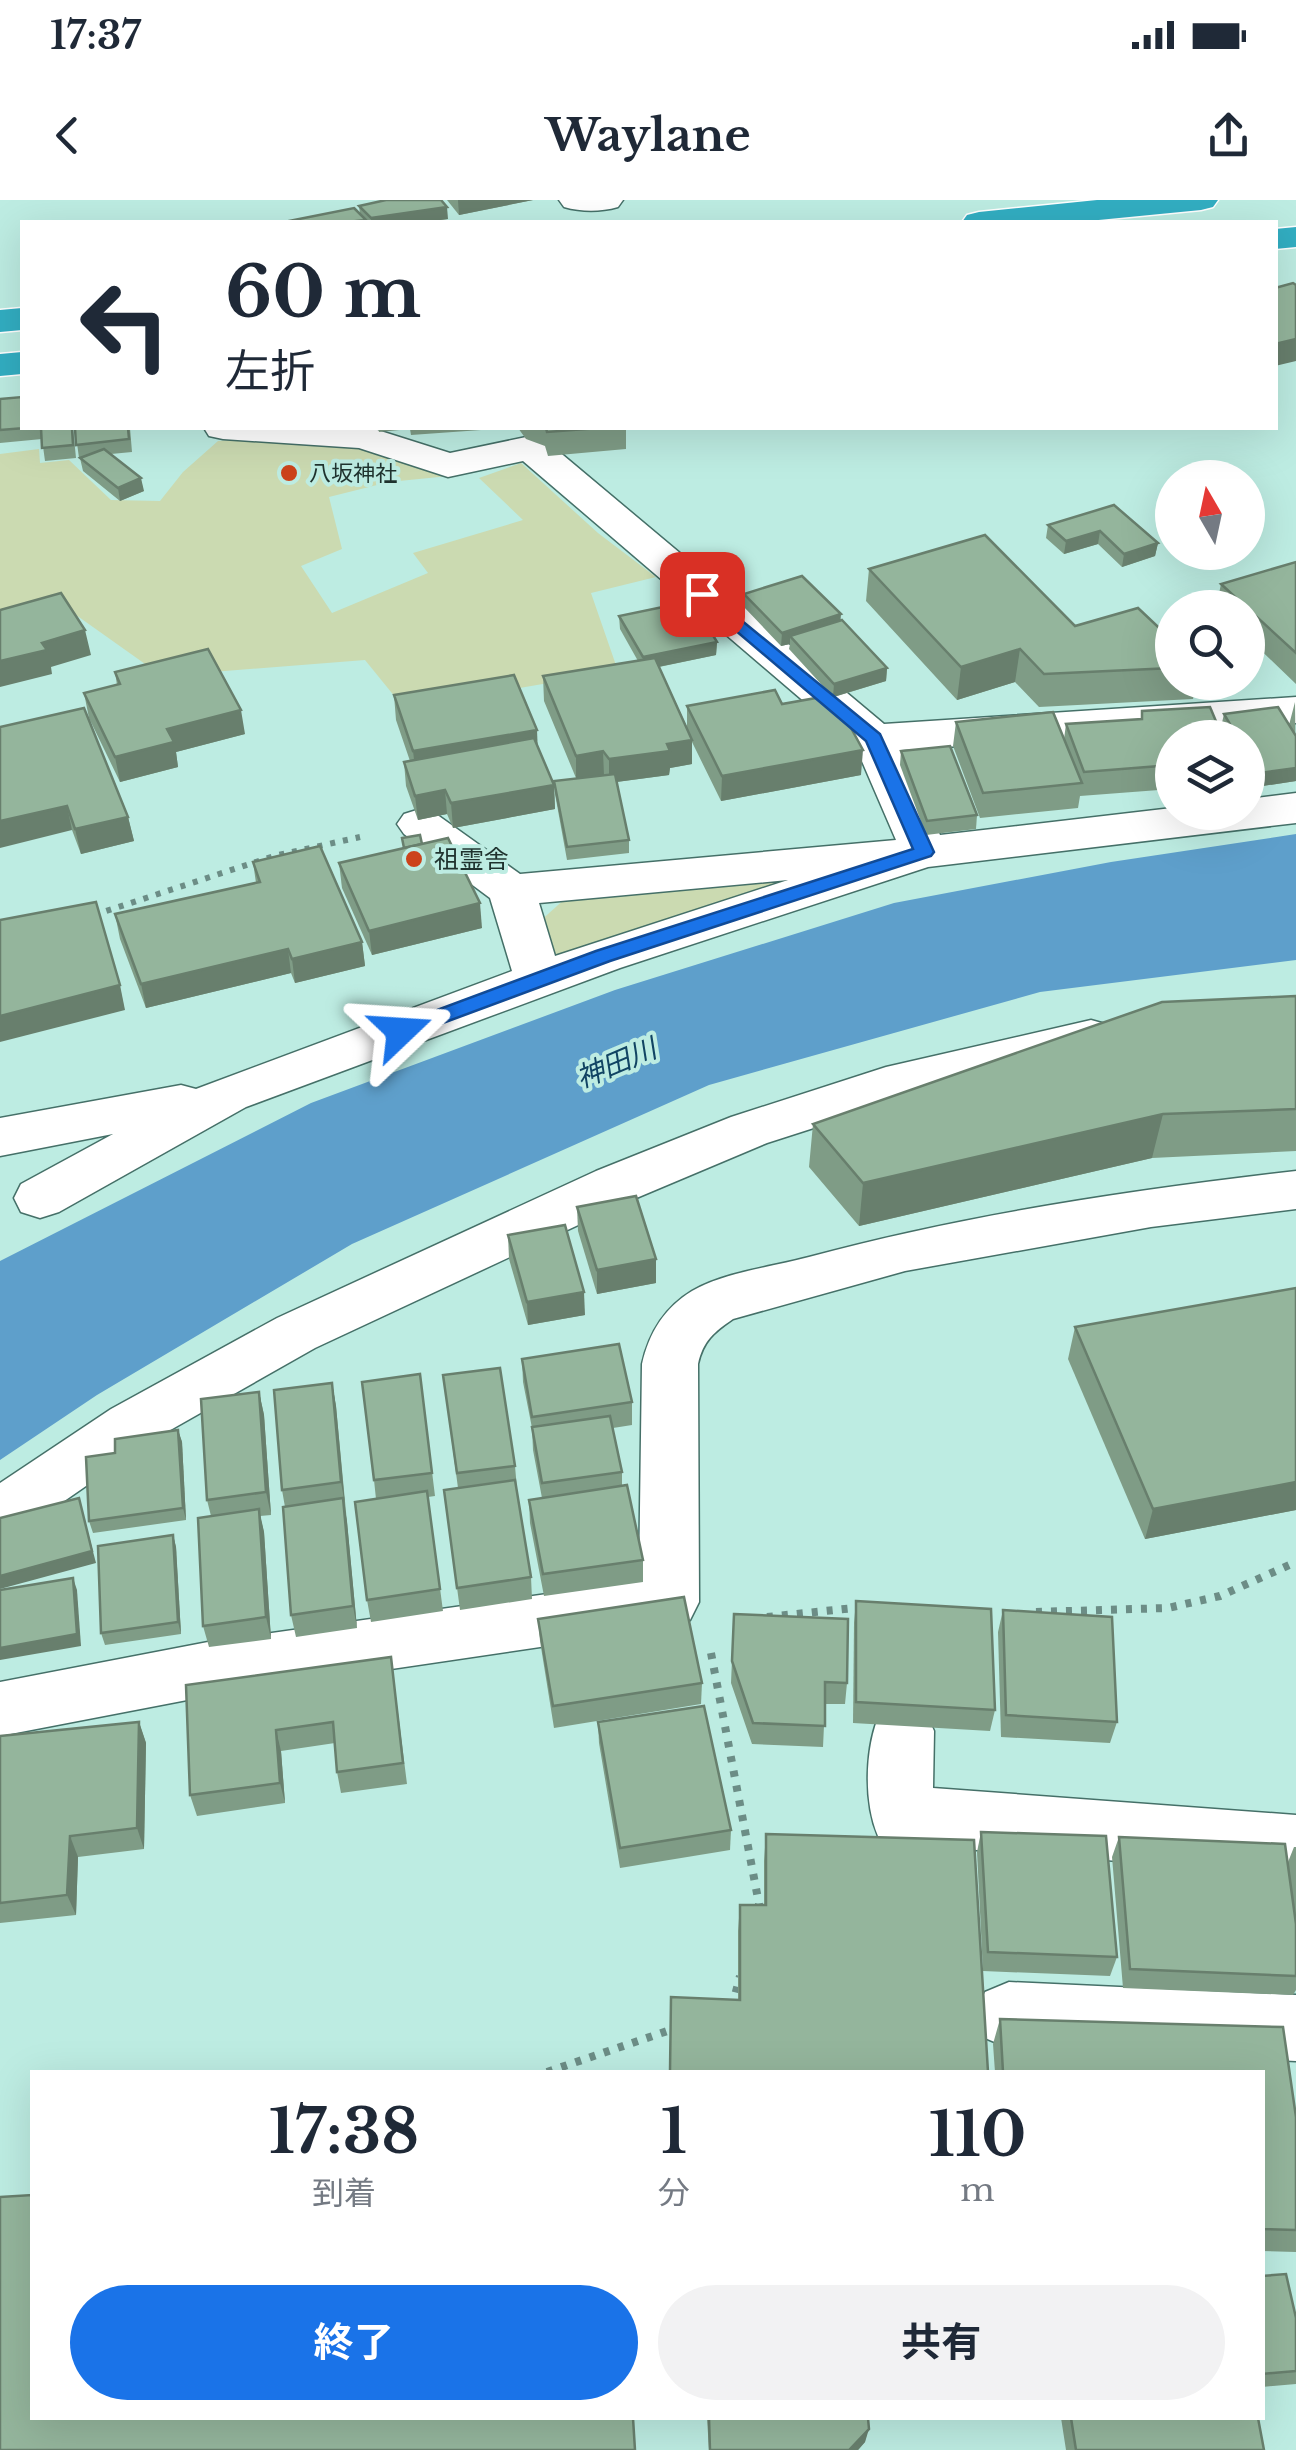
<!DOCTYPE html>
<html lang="ja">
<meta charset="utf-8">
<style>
:root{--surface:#fff;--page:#f2f2f3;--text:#1f2937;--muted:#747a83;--accent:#1a73e8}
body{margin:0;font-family:"Libre Baskerville","Noto Sans JP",serif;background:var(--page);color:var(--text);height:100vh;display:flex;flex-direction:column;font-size:38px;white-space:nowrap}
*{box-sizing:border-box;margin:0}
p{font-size:32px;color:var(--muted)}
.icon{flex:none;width:55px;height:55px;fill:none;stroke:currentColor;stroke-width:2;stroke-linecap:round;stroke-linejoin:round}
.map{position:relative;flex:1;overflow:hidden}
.drawer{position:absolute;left:30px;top:1870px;width:1235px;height:350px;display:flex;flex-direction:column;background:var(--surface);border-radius:0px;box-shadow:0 10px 40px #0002}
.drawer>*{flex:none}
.guide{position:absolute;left:20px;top:20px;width:1258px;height:210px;border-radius:0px;box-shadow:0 10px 40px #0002;background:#fff;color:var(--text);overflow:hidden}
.needle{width:65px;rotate:351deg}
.fabs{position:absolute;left:1155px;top:260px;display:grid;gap:20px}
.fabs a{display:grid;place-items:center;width:110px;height:110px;border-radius:50%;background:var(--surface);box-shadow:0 10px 40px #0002;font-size:50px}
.pin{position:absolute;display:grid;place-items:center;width:85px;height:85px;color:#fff;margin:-42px;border-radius:20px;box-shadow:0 5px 15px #0006}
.me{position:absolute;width:110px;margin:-55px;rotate:70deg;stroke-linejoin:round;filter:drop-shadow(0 0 8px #0008)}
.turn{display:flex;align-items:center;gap:35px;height:210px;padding:0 40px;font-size:45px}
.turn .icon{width:130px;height:130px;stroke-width:2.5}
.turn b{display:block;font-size:70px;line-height:85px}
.eta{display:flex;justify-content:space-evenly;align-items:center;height:170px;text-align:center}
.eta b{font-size:60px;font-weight:700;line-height:70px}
.action{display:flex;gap:20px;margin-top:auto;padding:20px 40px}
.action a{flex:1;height:115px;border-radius:60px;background:var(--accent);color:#fff;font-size:40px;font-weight:700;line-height:115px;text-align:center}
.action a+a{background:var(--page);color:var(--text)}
.status{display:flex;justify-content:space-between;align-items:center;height:70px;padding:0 50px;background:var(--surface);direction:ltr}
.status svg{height:28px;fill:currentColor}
header{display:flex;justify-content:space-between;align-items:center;height:130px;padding:0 40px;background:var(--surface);font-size:45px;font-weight:700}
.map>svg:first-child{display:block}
</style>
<div class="status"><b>17:37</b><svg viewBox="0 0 49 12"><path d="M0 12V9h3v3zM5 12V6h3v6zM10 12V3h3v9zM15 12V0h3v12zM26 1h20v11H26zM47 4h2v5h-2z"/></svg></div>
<header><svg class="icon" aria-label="back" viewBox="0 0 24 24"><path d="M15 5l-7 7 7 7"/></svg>Waylane<svg class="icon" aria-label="share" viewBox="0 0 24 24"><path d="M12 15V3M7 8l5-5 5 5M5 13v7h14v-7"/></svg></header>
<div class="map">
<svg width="1296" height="2250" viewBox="0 0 1296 2250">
<rect width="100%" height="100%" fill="#bdece2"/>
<g fill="#cbdab1">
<polygon points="251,238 356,243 449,276 389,282 329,297 342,349 301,366 332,413 428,373 413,353 523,320 479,278 521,263 598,333 656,377 591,393 618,471 404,508 365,460 162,476 69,410 0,415 0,254 39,249 40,263 69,260 111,300 160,301 183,272 218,241"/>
<polygon points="825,672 555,760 538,723 567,697"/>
</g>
<polygon fill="#5e9fcb" points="1296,634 1296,760 1040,792 709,885 352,1044 97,1195 0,1260 0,1061 311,903 615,790 894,703 1111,662"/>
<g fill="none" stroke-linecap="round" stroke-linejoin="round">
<g stroke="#457068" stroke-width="3">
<g id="minor">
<path d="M559 0H623L618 7C600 12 582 12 564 7Z"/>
<path d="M204 228H371L450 253 531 236 545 240 884 524 1296 497V523L901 550 940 635 1172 608V612H1248V599L1296 593V623L928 667 620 768 246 907 59 1012 40 1018 21 1012 14 998 21 984 113 934 0 956V918L181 885 196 889 512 771 490 698 404 634 397 624 404 614 420 609 436 614 520 674 896 640 855 545 523 261 448 277 359 248 223 239 209 236ZM788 680 555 756 539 703Z"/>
<polygon points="1091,820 1109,825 1116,837 1109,849 910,897 767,943 634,999 315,1148 151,1241 21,1331 0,1338 0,1283 111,1209 277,1118 596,971 731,917 886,867"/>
<path d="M1296 971V1009L1151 1027 905 1071 733 1119C714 1132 703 1141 698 1164L699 1402 690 1420 669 1428 208 1496 0 1536V1482L208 1442 639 1381 642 1164C649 1133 664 1108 692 1091 725 1072 772 1067 809 1057 968 1014 1132 990 1296 971Z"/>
<path d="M903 1503 925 1511 934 1531 933 1588 1296 1615V1675L901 1644 878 1636C863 1601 865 1545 881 1511Z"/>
<polygon points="1009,1782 1296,1795 1296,1861 1009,1848 985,1838 975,1815 985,1792"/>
</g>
</g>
<g stroke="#fff" stroke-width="3">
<g id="highway">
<polygon points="1097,0 1218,0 1213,7 1201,10 1078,22 962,22 967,15 979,12"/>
<polygon points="1296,27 1296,47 1275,49 1275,29"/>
<polygon points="22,108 22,130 0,132 0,110"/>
<polygon points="22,152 22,174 0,176 0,154"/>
</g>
</g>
<polyline stroke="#6c8d86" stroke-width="6" stroke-dasharray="5 8" stroke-linecap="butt" points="94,715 274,656 360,637"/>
<g stroke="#6c8d86" stroke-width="8" stroke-dasharray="6 9" stroke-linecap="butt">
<polyline points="1036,1412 1168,1408 1220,1396 1296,1362"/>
<polyline points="767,1417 864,1407"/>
<polyline points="711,1453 759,1704 757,1711"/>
<polyline points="732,1807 740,1776"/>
<polyline points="547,1872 679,1827"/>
</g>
<use href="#minor" fill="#fff" fill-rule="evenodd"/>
<use href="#highway" fill="#32aec2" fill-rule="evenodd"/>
</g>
<g fill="#7f9c86">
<polygon points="447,0 533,0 459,15"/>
<polygon points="359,6 448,19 425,22 284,22 360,14"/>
<polygon points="0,199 22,228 73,228 76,258 45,261 42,239 0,243"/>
<polygon points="75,228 130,228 132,252 111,254 144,291 120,301 83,271 80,258 83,257 79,258"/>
<polygon points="378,228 509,228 411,235 410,229 379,232"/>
<polygon points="518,228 626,228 626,249 548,256 545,246 526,239"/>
<polygon points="1114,305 1158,343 1155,356 1122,367 1098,344 1064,354 1046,338 1048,325"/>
<polygon points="1296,362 1296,484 1248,438 1248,408 1216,408 1221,384"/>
<polygon points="869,369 1075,426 1172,440 1172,482 1197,482 1193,499 1039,507 1015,482 957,500 866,401"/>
<polygon points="744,394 841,420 887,468 886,481 834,497 861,575 721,601 692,542 692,564 670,568 669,575 616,582 629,640 629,653 567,660 555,594 554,581 576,578 544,501 543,476 638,461 620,429 619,416 717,442 716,455 659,467 687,527 687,506 782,504 831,495 789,449 790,444 781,446 744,407"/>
<polygon points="115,472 245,534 176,552 178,567 120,582 89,518 84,493 117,485"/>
<polygon points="394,495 538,546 554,585 555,609 453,628 447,614 418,620 406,586 404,562 410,561 396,520"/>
<polygon points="1295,502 1296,581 1256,587 1252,580 1250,590 1248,590 1248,538 1227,538 1221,527 1224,514 1289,525"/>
<polygon points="1142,511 1172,538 1172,589 1080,596 1078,608 980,618 953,546 956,522 1064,539 1066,524 1141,519"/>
<polygon points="0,527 128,617 134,641 81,654 72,630"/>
<polygon points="901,551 977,615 976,629 926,635 900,565"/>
<polygon points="422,644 482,728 372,755 342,688 339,663"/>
<polygon points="253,662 362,742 365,766 295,783 291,773 146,808 120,739 115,714 256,683"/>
<polygon points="1296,796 1296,951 1152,958 859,1026 809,967 813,924"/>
<polygon points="577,1007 656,1083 597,1094 578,1031"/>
<polygon points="508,1035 585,1115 528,1125 509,1059"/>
<polygon points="1296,1088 1296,1310 1145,1339 1068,1159 1075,1127"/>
<polygon points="522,1159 632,1202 632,1225 613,1228 622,1272 622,1286 643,1360 643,1382 544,1396 530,1323 529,1300 542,1298 533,1250 532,1228 523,1182"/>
<polygon points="420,1174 435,1296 428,1297 443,1411 371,1422 367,1400 376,1299 374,1280"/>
<polygon points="443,1175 515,1266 517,1289 531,1377 532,1399 460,1410 444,1290 458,1288"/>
<polygon points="332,1183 336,1206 357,1428 296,1437 291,1415 285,1307 282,1290"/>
<polygon points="259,1192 264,1215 271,1315 260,1316 264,1332 271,1439 209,1447 203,1426 211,1316 207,1300"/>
<polygon points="178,1230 182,1242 186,1320 93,1333 89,1321 115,1253"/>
<polygon points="173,1335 176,1347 181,1434 105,1445 101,1433"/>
<polygon points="856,1401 995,1510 990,1531 853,1523 854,1423"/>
<polygon points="1003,1410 1117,1522 1110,1543 1001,1537 998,1432"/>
<polygon points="734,1414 847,1483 845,1504 825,1504 823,1547 752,1544 731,1483"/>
<polygon points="538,1419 702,1483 701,1504 554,1528 540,1441"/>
<polygon points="391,1457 407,1584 341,1593 337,1572 335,1543 281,1551 285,1603 197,1616 190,1595 186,1485"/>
<polygon points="139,1522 146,1543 144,1649 78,1657 76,1715 0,1723 0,1536"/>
<polygon points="598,1522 731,1630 730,1650 620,1668 599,1543"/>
<polygon points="981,1632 1117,1757 1110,1776 983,1771 977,1652"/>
<polygon points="766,1634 988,1872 738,1799 738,1731 740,1705 764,1705 764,1661"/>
<polygon points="1119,1637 1288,1662 1294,1647 1296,1647 1296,1790 1293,1795 1123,1788 1112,1657"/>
<polygon points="1000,1819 1283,1827 1296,1917 1296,2052 1262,2051 1262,1872 995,1872 993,1844"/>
<polygon points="1262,2076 1296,2118 1296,2184 1262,2187"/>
<polygon points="707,2218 868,2218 865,2242 858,2250 709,2250"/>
<polygon points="1061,2218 1258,2218 1264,2250 1066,2250"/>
</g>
<g fill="#687f6d">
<polygon points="458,0 533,0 459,15"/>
<polygon points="447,7 448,19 425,22 371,22 371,18"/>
<polygon points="1296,139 1296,161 1275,166 1275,144"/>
<polygon points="141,278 144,291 120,301 118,288"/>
<polygon points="1100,331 1098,344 1064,354 1066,341"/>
<polygon points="1158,343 1155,356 1122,367 1124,354"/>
<polygon points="841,414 840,427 790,436 790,444 781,446 782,433"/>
<polygon points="85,430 91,455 51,467 52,474 0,487 0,461 42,443"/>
<polygon points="717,442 716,455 643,470 643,457"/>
<polygon points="1020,449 1015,482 957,500 961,467"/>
<polygon points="887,468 886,481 833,497 834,484"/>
<polygon points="241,510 245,534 176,552 178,567 120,582 115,557 167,529"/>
<polygon points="537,530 538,554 416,576 413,551"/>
<polygon points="692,540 692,564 670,568 669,575 609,583 609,559 667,544"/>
<polygon points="863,550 861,575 721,601 722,576"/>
<polygon points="603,551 604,576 576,580 576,556"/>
<polygon points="1296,568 1296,581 1256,587 1260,573"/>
<polygon points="554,585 555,609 453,628 451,603"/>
<polygon points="445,590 447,614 418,620 415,596"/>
<polygon points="67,606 72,630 0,648 0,621"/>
<polygon points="128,617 134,641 81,654 75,629"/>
<polygon points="480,703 482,728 372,755 369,731"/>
<polygon points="362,742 365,766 295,783 292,759"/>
<polygon points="288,749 291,773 146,808 141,784"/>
<polygon points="120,785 125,810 0,842 0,816"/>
<polygon points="1163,914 1152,958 859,1026 863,983"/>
<polygon points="656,1059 656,1083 597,1094 597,1070"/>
<polygon points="584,1092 585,1115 528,1125 527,1102"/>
<polygon points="332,1183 336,1206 345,1305 341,1282"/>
<polygon points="259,1192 264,1215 271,1315 266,1292"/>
<polygon points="178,1230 182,1242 186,1320 183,1308"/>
<polygon points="1296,1282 1296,1310 1145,1339 1153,1309"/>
<polygon points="79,1298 96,1363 0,1389 0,1376"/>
<polygon points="343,1298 347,1321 357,1428 353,1406"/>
<polygon points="259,1309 264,1332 271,1439 266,1417"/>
<polygon points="173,1335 176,1347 181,1434 178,1422"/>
<polygon points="73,1378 77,1390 81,1446 0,1460 0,1448"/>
<polygon points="139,1522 146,1543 144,1649 137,1628"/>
<polygon points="276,1530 281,1551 285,1603 280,1583"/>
<polygon points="70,1636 78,1657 76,1715 67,1695"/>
<polygon points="869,2229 865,2242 858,2250 849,2250"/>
</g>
<g fill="#94b59c" stroke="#687f6d" stroke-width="2.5">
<polygon points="386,0 441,0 447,7 371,18 359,6"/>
<polygon points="354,8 366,20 347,22 284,22"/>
<polygon points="1293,83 1296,85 1296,139 1275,144 1275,88"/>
<polygon points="22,197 22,228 25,228 0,230 0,199"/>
<polygon points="41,228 72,228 73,245 42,248"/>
<polygon points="75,228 128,228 129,239 76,245"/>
<polygon points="546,228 599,228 547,232"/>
<polygon points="104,249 141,278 118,288 80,258"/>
<polygon points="1114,305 1158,343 1124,354 1100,331 1066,341 1048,325"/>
<polygon points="985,335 1075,426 1138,408 1172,440 1172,468 1044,474 1020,449 961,467 869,369"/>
<polygon points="1296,362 1296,453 1221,384"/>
<polygon points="802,376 841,414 782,433 744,394"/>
<polygon points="61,393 85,430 42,443 47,450 0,461 0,410"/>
<polygon points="692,401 717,442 643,457 619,416"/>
<polygon points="842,420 887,468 834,484 790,436"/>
<polygon points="208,449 241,510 167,529 174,542 115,557 84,493 120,484 115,472"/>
<polygon points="655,458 692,540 667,544 670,551 609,559 603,551 576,556 543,476"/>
<polygon points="514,475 537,530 413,551 394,495"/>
<polygon points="775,490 782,504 833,495 863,550 722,576 687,506"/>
<polygon points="1210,507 1223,538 1172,538 1172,565 1084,572 1066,524 1142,519 1142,511"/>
<polygon points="1278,507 1296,536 1296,568 1260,573 1248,547 1248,538 1238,538 1224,514"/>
<polygon points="84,508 128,617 75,629 67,606 0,621 0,527"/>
<polygon points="1053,512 1082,583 983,593 956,522"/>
<polygon points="534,538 554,585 451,603 445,590 415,596 404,562"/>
<polygon points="950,546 977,615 927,621 901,551"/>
<polygon points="1248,547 1256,566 1248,566"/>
<polygon points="615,574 629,640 567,647 554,581"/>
<polygon points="420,635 422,644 404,648 402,638"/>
<polygon points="448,638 480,703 369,731 339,663"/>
<polygon points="320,646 362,742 292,759 288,749 141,784 115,714 260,682 253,662"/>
<polygon points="96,702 120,785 0,816 0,720"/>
<polygon points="1296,796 1296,909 1163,914 863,983 813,924 1162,802"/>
<polygon points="636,996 656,1059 597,1070 577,1007"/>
<polygon points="565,1025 584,1092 527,1102 508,1035"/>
<polygon points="1296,1088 1296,1282 1153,1309 1075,1127"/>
<polygon points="619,1144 632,1202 532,1217 522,1159"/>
<polygon points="500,1168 515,1266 457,1273 443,1175"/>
<polygon points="420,1174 432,1273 374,1280 362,1182"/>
<polygon points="332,1183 341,1282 282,1290 274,1190"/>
<polygon points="259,1192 266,1292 207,1300 201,1199"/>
<polygon points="610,1216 622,1272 542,1283 532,1227"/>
<polygon points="178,1230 183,1308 89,1321 86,1257 115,1253 115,1239"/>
<polygon points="515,1280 531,1377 457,1388 444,1290"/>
<polygon points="627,1285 643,1360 543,1374 529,1300"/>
<polygon points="427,1291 440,1389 367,1400 355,1302"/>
<polygon points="79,1298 92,1351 0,1376 0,1318"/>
<polygon points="343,1298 353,1406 291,1415 283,1307"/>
<polygon points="259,1309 266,1417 203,1426 198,1318"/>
<polygon points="173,1335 178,1422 101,1433 98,1346"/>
<polygon points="73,1378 77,1434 0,1448 0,1390"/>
<polygon points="684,1397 702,1483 553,1506 538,1419"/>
<polygon points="856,1401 991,1409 995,1510 856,1502"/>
<polygon points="1003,1410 1112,1417 1117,1522 1006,1515"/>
<polygon points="734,1414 848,1419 847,1483 825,1482 825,1526 753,1523 732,1461"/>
<polygon points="391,1457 403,1563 337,1572 333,1522 276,1530 280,1583 190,1595 186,1485"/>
<polygon points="704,1506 731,1630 620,1648 598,1522"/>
<polygon points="139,1522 137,1628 70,1636 67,1695 0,1703 0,1536"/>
<polygon points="981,1632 1106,1636 1117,1757 988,1752"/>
<polygon points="766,1634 974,1640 988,1872 670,1872 671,1797 740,1800 740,1705 766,1705"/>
<polygon points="1119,1637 1285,1644 1296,1724 1296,1776 1130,1769"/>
<polygon points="1000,1819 1283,1827 1296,1917 1296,2030 1262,2029 1262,1872 1003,1872"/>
<polygon points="32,1995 32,2218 633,2218 635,2250 0,2250 0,1997"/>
<polygon points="1286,2074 1296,2118 1296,2171 1262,2174 1262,2076"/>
<polygon points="709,2218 868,2218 869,2229 849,2250 710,2250"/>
<polygon points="1071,2218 1258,2218 1264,2250 1076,2250"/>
</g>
<polygon fill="#1a73e8" stroke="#114b97" stroke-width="2.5" points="702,388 880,534 934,652 931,656 610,761 408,836 394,836 394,826 596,751 913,649 866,541 696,397 694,394"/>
<g fill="#cc431b" stroke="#bdece2" stroke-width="4">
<circle cx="289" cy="273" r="10"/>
<circle cx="414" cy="659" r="10"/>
</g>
<g text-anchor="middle" stroke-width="8" stroke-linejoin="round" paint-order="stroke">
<g font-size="22" fill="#1f322e" stroke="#bdece2" text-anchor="start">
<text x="309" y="281">八坂神社</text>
</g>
<g font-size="25" fill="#1f322e" stroke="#bdece2" text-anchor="start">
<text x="434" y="668">祖霊舎</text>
</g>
<g font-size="28" font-style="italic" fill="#114463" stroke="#bdece2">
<text transform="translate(616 863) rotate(-23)" y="10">神田川</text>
</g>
</g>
</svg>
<div class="fabs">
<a><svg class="needle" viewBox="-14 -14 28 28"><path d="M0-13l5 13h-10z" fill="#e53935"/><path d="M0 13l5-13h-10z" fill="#747a83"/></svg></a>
<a><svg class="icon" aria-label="search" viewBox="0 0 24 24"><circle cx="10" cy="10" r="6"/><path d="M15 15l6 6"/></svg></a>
<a><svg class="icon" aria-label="layers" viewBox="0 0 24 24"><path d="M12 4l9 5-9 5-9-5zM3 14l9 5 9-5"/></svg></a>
</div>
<div class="pin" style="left:702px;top:394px;background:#d93025"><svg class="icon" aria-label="arrive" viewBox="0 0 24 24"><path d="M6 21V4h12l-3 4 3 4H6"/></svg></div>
<svg class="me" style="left:401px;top:831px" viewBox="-20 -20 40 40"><path d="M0-17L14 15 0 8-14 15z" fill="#1a73e8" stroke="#fff" stroke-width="4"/></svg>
<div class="guide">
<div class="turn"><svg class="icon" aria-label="left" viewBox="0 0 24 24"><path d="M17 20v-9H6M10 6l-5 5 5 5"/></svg><div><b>60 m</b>左折</div></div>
</div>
<section class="drawer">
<div class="eta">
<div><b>17:38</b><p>到着</p></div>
<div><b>1</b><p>分</p></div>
<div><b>110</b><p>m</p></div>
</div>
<div class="action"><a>終了</a><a>共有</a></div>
</section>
</div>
